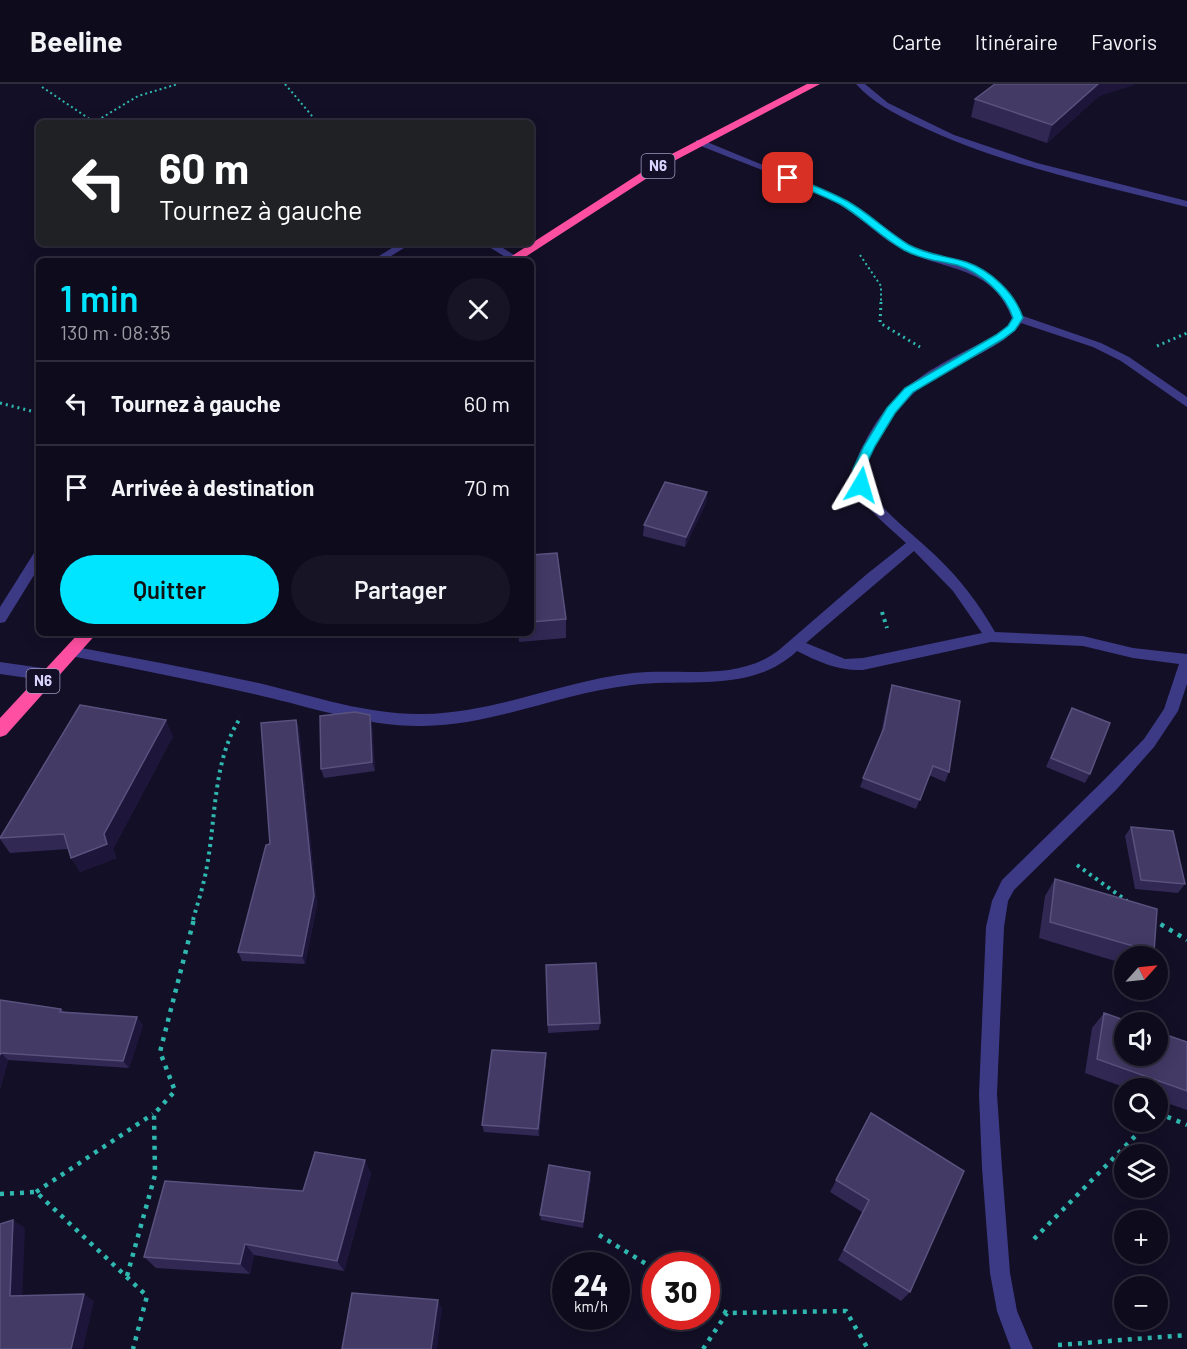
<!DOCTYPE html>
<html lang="fr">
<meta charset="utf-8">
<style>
:root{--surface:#0e0b1c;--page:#171425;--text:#f1f3f6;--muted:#9b9ba3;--line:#2e2b3b;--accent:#00e5ff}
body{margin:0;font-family:Barlow,sans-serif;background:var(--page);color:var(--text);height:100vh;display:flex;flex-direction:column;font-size:22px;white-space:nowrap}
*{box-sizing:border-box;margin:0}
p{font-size:20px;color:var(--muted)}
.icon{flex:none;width:33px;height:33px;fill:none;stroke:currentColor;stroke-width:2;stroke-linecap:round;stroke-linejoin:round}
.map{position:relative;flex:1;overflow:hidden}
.side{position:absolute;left:36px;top:174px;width:498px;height:378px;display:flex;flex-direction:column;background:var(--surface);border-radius:9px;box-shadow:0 3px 15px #0003,0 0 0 2px var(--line)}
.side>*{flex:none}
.top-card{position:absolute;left:36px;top:36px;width:498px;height:126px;border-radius:9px;box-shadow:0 3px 15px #0003,0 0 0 2px var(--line);background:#202124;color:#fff;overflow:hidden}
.needle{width:39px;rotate:63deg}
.buttons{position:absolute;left:1114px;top:862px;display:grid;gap:12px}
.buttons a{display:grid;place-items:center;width:54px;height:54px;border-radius:50%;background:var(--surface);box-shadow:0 3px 15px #0003,0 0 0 2px var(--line);font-size:30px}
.speed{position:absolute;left:552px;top:1168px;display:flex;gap:12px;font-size:30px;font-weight:700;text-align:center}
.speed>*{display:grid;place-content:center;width:78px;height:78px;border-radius:50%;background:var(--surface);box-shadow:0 3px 15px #0003,0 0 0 2px var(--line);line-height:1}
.speed small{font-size:15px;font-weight:400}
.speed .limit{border:9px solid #d22;background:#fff;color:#111}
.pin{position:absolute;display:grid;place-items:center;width:51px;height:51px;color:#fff;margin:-26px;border-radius:12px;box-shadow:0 3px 9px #0006}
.me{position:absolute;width:66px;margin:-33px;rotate:7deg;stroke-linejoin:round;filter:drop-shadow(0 0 4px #0008)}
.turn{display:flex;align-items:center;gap:21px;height:126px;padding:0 24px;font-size:27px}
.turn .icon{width:78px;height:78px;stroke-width:2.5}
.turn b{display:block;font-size:42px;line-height:51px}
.round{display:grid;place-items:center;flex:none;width:63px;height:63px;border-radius:32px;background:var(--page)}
.summary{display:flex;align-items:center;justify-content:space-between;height:102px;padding:0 24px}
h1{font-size:36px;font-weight:600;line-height:45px;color:var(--accent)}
.cta{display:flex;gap:12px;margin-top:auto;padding:12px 24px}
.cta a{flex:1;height:69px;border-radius:36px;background:var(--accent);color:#111;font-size:24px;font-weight:600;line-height:69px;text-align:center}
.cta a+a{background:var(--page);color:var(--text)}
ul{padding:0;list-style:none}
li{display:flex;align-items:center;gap:18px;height:84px;padding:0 24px;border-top:2px solid var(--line)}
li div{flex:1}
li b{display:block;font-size:22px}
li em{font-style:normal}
header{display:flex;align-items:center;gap:36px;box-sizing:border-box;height:84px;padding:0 30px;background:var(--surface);border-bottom:2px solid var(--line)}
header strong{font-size:28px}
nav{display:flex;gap:33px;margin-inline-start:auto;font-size:21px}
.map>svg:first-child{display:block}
</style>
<header>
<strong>Beeline</strong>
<nav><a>Carte</a><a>Itinéraire</a><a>Favoris</a></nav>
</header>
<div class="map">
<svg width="1187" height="1265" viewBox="0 0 1187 1265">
<rect width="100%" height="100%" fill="#130f26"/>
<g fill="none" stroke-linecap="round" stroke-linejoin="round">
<g stroke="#2fb8b0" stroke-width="2" stroke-dasharray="2 3" stroke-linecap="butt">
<polyline points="285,0 318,39"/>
<polyline points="42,3 94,38"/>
<polyline points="93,39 138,12 178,0"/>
<polyline points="860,171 881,202 881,219"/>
</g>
<g stroke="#2fb8b0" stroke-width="3" stroke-dasharray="2 4" stroke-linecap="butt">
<polyline points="881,218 880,239 920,263"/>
<polyline points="1157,262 1187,249"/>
<polyline points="0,319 39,329"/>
</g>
<g stroke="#2fb8b0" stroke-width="4" stroke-dasharray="3 4.5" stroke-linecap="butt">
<polyline points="882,528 887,544"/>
<polyline points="1077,781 1127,817"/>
<path d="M193 836C198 818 204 800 207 782 216 734 213 674 241 633"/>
</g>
<g stroke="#2fb8b0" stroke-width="4.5" stroke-dasharray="4 6" stroke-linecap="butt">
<polyline points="1152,835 1187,856"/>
<polyline points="1158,1029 1187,1041"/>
<polyline points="36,1108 153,1030"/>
<polyline points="0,1110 36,1108 147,1212 133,1265"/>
<polyline points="599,1151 656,1186"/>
<polyline points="1034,1155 1149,1038"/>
<polyline points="127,1192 155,1091 154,1030 175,1007 160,968 194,835"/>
<polyline points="706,1217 727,1229 846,1227 868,1265"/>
<polyline points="1058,1261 1187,1251"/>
<polyline points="703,1265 727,1229"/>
</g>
<g fill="#3d3a85" fill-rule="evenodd">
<path d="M856 0H865L888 19 954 51 1037 79 1187 117V123C1096 100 1001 81 916 40 894 29 873 19 856 0Z"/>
<path d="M696 56H702L829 108 855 122 911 162 983 187 1008 208 1023 232 1101 259 1129 273 1187 313V323L1121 277 1093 263 1021 239C1007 262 950 282 926 299 903 315 857 371 867 401 875 422 920 456 937 473 960 495 979 520 995 548L1083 552 1133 564 1187 570V600L1178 627 1154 663 1116 706 1014 806 1008 817 1004 843 997 1010 1002 1084 1010 1189 1017 1227 1033 1265H1011L997 1227 990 1189 982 1084 979 1010 986 843 992 817 1002 796 1104 696 1144 655 1164 625 1179 580 1133 574 1083 562 991 558 863 586C838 587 819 578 797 567 751 610 688 594 632 601 561 609 495 641 423 642 368 643 315 624 262 612 199 597 135 585 71 572L64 567 71 562C135 574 199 586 263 600 316 613 369 631 423 630 496 629 562 597 633 589 681 584 738 598 779 566L867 490 906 459C889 443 863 424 855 401 850 387 858 370 865 358 897 296 938 282 996 251L1008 242 1012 234C992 181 946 188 904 166 880 155 863 134 840 121 794 96 744 80 696 60ZM914 467 953 507 982 549 863 574 845 575 806 559Z"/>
<polygon points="400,159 412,159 383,177 371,177"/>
<polygon points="483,159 495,159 519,174 510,176"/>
<polygon points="39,467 39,483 5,538 0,539 0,523 34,469"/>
<polygon points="0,578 49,585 54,587 56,591 54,595 49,597 0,590"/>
</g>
<g fill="#ff4fa3" fill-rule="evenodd">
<polygon points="807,0 820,0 672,78 519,177 504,177 664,74"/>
<polygon points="79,549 97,549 6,651 0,653 0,634"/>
</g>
</g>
<g fill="#312854">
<polygon points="1133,1 1099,12 1047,59 971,33 975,15"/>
<polygon points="707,408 706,419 685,463 643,452 644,441"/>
<polygon points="531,471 566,535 566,554 519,558 518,549 531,549"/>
<polygon points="892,601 949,688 945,698 929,691 916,725 860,703 881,649 889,611"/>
<polygon points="1072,624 1090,690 1085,699 1046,683 1067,633"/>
<polygon points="370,631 372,640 375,687 324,694 321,685"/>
<polygon points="296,636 299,645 317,821 305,880 242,877 238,868 270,760"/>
<polygon points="173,652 113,765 116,774 80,788 68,765 10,769 0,755 0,754"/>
<polygon points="1131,743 1185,800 1178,809 1135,805 1125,752"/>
<polygon points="1055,795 1154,868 1150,873 1125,873 1125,880 1039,854 1045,812"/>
<polygon points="546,881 600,939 599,946 548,949"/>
<polygon points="0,916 61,925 65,928 143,941 129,984 8,976 0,1005"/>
<polygon points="1104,929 1187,958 1187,1026 1158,1016 1158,1005 1129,1005 1085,989 1092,944"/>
<polygon points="546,977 539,1052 484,1048 482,1041"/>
<polygon points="871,1029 910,1208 901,1217 838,1176 862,1128 830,1108"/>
<polygon points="371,1089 344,1187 254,1171 250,1190 156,1184 144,1173 303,1107"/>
<polygon points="591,1094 583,1144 541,1136 540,1131"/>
</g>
<g fill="#1d163a">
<polygon points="1098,0 1134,0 1133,1 1099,12 1047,59 1052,41"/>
<polygon points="707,408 706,419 685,463 686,453"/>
<polygon points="370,631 372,640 375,687 372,678"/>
<polygon points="166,636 173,652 113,765 116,774 80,788 71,774 104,750"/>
<polygon points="296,636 299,645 317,821 305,880 302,872"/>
<polygon points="137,933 143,941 129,984 123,977"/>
<polygon points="1,969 8,976 0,1005 0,971"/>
<polygon points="546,969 546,977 539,1052 538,1045"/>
<polygon points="365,1076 371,1089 344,1187 337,1177"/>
<polygon points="590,1088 591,1094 583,1144 583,1138"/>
<polygon points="13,1136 25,1144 22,1219 10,1212"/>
<polygon points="245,1160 254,1171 250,1190 240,1180"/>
<polygon points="84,1210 94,1217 83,1265 71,1265"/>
<polygon points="438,1216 442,1225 437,1265 431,1265"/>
</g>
<g fill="#433a66" stroke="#5a527e" stroke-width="1.5">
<polygon points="995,0 1098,0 1052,41 975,15"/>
<polygon points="665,398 707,408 686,453 644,441"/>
<polygon points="557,469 566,535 531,538 531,471"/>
<polygon points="892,601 960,617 949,688 933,682 920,716 863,694 884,644"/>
<polygon points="80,621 166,636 104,750 107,760 71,774 64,750 0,754"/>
<polygon points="1072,624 1110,639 1090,690 1051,674"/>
<polygon points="355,628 370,631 372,678 321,685 320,632"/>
<polygon points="296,636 314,812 302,872 238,868 266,761 270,760 261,639"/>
<polygon points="1131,743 1173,747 1185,800 1141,796"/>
<polygon points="1055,795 1157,825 1154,868 1050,838"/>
<polygon points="596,879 600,939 548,941 546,881"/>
<polygon points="0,916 61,925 60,928 137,933 123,977 1,969 0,971"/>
<polygon points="1104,929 1133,939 1125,939 1125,972 1158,972 1158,948 1187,958 1187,1007 1097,975"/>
<polygon points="492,966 546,969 538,1045 482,1041"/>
<polygon points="871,1029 964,1087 910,1208 844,1166 869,1116 836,1096"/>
<polygon points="315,1068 365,1076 337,1177 245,1160 240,1180 144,1173 165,1097 303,1107"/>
<polygon points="549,1081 590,1088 583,1138 540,1131"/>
<polygon points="13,1136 10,1212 84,1210 71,1265 0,1265 0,1140"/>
<polygon points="352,1209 438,1216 431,1265 342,1265"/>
</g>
<path fill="#00e5ff" stroke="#0095a6" stroke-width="1.5" d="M784 92H791C809 100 828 107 845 116 868 128 887 148 909 161 927 171 947 172 966 178 990 186 1015 209 1023 234L1015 246 1003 255 913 308 895 329 875 362 864 385 866 401 861 405 855 401 853 385 864 362 887 324 905 304 996 251 1008 242 1013 234C1006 211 981 188 957 181 939 177 921 175 904 166 881 153 862 133 840 120 822 111 803 104 784 96Z"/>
<g text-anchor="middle" stroke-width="6" stroke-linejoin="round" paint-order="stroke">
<g fill="#130f26" stroke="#9e99be" stroke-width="1.5">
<rect x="641.5" y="70" width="33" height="24" rx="4.5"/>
<rect x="26.5" y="585" width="33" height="24" rx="4.5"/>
</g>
<g font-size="15" font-weight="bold" fill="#d9d4ff">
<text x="658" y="87">N6</text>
<text x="43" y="602">N6</text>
</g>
</g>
</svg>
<div class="buttons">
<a><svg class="needle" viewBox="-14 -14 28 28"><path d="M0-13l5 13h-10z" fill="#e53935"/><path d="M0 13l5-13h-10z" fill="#9b9ba3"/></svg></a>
<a><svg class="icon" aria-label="sound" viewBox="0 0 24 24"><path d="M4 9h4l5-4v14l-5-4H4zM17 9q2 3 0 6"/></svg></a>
<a><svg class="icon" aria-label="search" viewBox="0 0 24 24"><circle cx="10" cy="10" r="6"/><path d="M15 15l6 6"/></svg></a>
<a><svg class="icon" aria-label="layers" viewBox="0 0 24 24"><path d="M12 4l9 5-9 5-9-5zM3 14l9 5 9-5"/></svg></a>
<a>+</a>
<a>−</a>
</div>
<div class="speed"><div>24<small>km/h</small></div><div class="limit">30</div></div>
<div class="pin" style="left:788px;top:94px;background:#d93025"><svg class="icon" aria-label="arrive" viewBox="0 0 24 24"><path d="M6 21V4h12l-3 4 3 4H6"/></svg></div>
<svg class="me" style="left:861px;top:401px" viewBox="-20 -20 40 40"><path d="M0-17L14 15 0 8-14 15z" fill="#00e5ff" stroke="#fff" stroke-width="4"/></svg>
<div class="top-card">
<div class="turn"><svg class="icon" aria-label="left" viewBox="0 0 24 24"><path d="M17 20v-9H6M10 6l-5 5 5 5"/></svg><div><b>60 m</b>Tournez à gauche</div></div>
</div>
<section class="side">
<div class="summary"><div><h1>1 min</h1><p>130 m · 08:35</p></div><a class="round"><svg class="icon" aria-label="close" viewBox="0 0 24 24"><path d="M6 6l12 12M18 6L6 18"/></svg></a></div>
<ul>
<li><svg class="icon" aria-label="left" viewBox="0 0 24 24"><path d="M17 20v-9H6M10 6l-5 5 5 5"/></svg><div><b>Tournez à gauche</b></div><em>60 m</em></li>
<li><svg class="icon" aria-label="arrive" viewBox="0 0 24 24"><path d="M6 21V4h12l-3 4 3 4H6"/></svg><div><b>Arrivée à destination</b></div><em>70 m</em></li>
</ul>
<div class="cta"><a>Quitter</a><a>Partager</a></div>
</section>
</div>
